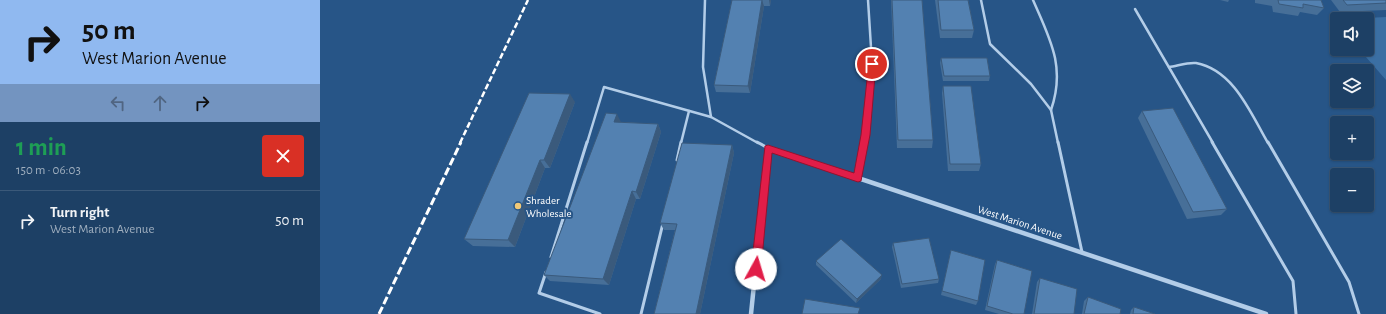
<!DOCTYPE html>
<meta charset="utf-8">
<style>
:root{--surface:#1d4065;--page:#25476b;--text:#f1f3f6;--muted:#a0afbf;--line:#3b5979}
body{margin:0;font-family:"Alegreya Sans",sans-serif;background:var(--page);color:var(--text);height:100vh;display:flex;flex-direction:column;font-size:15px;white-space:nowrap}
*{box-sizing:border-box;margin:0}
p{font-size:13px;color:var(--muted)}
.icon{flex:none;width:22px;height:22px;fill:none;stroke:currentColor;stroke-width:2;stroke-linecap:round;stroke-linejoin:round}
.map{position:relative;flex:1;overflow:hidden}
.panel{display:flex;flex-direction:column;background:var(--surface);width:320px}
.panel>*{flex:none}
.banner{background:#90b9f0;color:#111;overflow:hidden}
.buttons{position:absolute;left:1010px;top:12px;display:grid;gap:8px}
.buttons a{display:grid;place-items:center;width:44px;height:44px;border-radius:4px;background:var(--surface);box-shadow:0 1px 3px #0004,0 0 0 1px var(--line);font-size:20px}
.pin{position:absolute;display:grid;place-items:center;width:34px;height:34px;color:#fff;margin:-17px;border:2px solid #fff;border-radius:50%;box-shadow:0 1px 4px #0007}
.me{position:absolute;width:44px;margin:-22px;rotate:6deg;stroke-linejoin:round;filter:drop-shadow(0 0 3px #0008)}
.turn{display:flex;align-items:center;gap:14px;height:84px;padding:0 16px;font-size:18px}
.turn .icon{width:52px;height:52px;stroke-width:2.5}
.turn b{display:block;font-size:28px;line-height:34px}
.lanes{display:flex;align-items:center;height:38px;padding:0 16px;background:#0003;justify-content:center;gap:20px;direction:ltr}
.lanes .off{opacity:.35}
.round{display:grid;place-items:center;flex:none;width:42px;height:42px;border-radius:4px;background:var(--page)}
.headline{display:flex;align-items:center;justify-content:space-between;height:68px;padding:0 16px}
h1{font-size:24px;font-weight:700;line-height:30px;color:#1e9e55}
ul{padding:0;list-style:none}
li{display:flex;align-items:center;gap:12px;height:60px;padding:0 16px;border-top:1px solid var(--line)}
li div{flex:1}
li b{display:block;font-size:15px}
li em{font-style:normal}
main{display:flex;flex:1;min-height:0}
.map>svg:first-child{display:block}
</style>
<main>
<section class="panel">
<div class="banner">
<div class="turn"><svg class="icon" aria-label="right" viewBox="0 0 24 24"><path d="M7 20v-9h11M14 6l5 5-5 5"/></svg><div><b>50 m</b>West Marion Avenue</div></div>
<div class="lanes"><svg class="icon off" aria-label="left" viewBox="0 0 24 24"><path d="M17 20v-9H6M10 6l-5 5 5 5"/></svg><svg class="icon off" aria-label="ahead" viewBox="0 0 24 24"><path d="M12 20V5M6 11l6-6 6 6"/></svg><svg class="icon" aria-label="right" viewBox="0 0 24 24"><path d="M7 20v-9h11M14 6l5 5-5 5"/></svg></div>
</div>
<div class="headline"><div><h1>1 min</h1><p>150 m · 06:03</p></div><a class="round" style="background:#d93025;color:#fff"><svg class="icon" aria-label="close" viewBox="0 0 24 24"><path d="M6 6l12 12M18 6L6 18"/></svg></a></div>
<ul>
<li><svg class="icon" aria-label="right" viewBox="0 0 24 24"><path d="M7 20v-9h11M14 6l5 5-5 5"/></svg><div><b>Turn right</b><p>West Marion Avenue</p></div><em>50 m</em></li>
</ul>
</section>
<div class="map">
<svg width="1066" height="314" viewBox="0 0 1066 314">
<rect width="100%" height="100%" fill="#275587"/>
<polygon fill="#3b6fa3" points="1066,17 1066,80 1039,49 1047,49 1047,19 1026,19"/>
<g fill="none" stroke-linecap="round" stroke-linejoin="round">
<g stroke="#b3cde8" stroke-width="2.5">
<polyline points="385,0 383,67 391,117 438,143"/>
<polyline points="661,0 670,44 711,84 731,110 738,143"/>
<path d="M713 0C730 39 746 67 731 110"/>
<polyline points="815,9 893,143"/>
<path d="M849 67C857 66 868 62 876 63 914 70 931 114 948 143"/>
<polyline points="267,143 284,87 391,117"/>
<polyline points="361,143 369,111"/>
<polyline points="545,143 552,63 548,0"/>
</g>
<g stroke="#b3cde8" stroke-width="3">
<polyline points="437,142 448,148"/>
<polyline points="738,142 762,252"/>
<polyline points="892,142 973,281 976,314"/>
<polyline points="948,142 1029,282 1039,314"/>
<polyline points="357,160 361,142"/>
<polyline points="538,178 545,142"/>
<polyline points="231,257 267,142"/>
<polyline points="226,272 219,293 280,314"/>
<polyline points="321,314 343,223"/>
</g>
<polyline stroke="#b3cde8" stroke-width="4.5" points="431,314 448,148 946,314"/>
<polyline stroke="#fff" stroke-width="2.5" stroke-dasharray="6 2.5" stroke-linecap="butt" points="140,143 208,0"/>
<polyline stroke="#fff" stroke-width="3" stroke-dasharray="8 3" stroke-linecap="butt" points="59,314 141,142"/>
</g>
<g fill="#476f98">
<polygon points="412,0 451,0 450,6 444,6 430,93 396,92 394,85"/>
<polygon points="571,0 602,0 613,140 612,148 577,148"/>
<polygon points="615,0 648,0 654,30 652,38 620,38"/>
<polygon points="900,0 909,0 908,2"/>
<polygon points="935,0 1001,0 1004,8 997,15 980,12 978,16 953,12 952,6 935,3"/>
<polygon points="1011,0 1066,0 1066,10 1020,12"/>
<polygon points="621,58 670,76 669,81 623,81 620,63"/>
<polygon points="623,86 661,164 659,171 628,171 622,93"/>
<polygon points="255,102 230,168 225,168 195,247 153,246 144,239"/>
<polygon points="822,111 907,209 901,215 867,219 818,118"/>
<polygon points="301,122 338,124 341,132 320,199 316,199 289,285 230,281 224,275"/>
<polygon points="412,145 414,153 380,314 334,314 355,230 344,230 340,223"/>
<polygon points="573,243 619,279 618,283 581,288 572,247"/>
<polygon points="631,250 658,301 656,305 621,295"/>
<polygon points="677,260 704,314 679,314 665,310 675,264"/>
<polygon points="496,261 561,279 536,303 496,265"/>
<polygon points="720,278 754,314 712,314 717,282"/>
<polygon points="768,297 800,314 762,314 764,301"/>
<polygon points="814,307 835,314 810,314 811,310"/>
</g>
<g fill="#3a5a7c">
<polygon points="442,0 444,6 430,93 428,86"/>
<polygon points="449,0 451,0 450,6"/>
<polygon points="250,94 255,102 230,168 224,160"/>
<polygon points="297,114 301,122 294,122"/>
<polygon points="338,124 341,132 320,199 316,192"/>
<polygon points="412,145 414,153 380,314 376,314"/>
<polygon points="220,160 225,168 195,247 188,240"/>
<polygon points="312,191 316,199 289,285 283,279"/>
<polygon points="562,275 561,279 536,303 537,299"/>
</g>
<g fill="#5381b1" stroke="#3a5a7c">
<polygon points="412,0 442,0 428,86 394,85"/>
<polygon points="572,0 602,0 613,140 578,140"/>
<polygon points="618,0 648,0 654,30 621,30"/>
<polygon points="958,0 1001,0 1004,8 983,4 983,8 959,4"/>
<polygon points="1023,0 1066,0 1066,3 1027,5"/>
<polygon points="621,58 667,58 670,76 624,76"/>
<polygon points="623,86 651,86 661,164 630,164"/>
<polygon points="209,93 250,94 224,160 220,160 188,240 144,239"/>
<polygon points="853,108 907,209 873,212 822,111"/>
<polygon points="286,113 297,114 294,122 338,124 316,192 312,191 283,279 224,275"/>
<polygon points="362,143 412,145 376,314 334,314 357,224 340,223"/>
<polygon points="609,238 619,279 582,284 573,243"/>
<polygon points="521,239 562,275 537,299 496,261"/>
<polygon points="631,250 665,260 658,301 622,291"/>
<polygon points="677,260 712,271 704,314 693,314 667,306"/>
<polygon points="720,278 757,289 754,314 714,314"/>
<polygon points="768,297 801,309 800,314 764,314"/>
<polygon points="485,299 540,308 538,314 482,314"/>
<polygon points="814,307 835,314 813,314"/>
</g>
<polygon fill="#e11d48" stroke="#92132f" points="549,61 555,61 556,64 550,135 541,181 538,182 452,153 441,269 440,272 436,274 432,272 431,269 445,146 448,145 534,173 541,135"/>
<circle fill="#f1c978" stroke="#275587" stroke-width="1.5" cx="198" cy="206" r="4"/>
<g text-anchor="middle" stroke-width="4" stroke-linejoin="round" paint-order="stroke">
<g font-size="11" fill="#fff" stroke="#275587" text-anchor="start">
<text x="206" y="204">Shrader<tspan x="206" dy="13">Wholesale</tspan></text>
</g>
<g font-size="11" fill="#fff" stroke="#275587">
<text transform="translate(700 222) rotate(18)" y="4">West Marion Avenue</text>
</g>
</g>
</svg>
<div class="buttons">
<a><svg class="icon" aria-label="sound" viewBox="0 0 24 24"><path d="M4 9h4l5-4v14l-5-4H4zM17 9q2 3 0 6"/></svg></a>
<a><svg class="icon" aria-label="layers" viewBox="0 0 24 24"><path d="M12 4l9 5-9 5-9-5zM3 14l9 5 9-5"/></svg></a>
<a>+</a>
<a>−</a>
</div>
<div class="pin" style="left:552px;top:64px;background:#d93025"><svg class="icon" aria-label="arrive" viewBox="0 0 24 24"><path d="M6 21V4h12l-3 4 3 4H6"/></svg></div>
<svg class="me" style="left:436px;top:269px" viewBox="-20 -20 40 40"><circle r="19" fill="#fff"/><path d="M0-13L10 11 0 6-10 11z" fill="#e11d48"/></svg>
</div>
</main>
